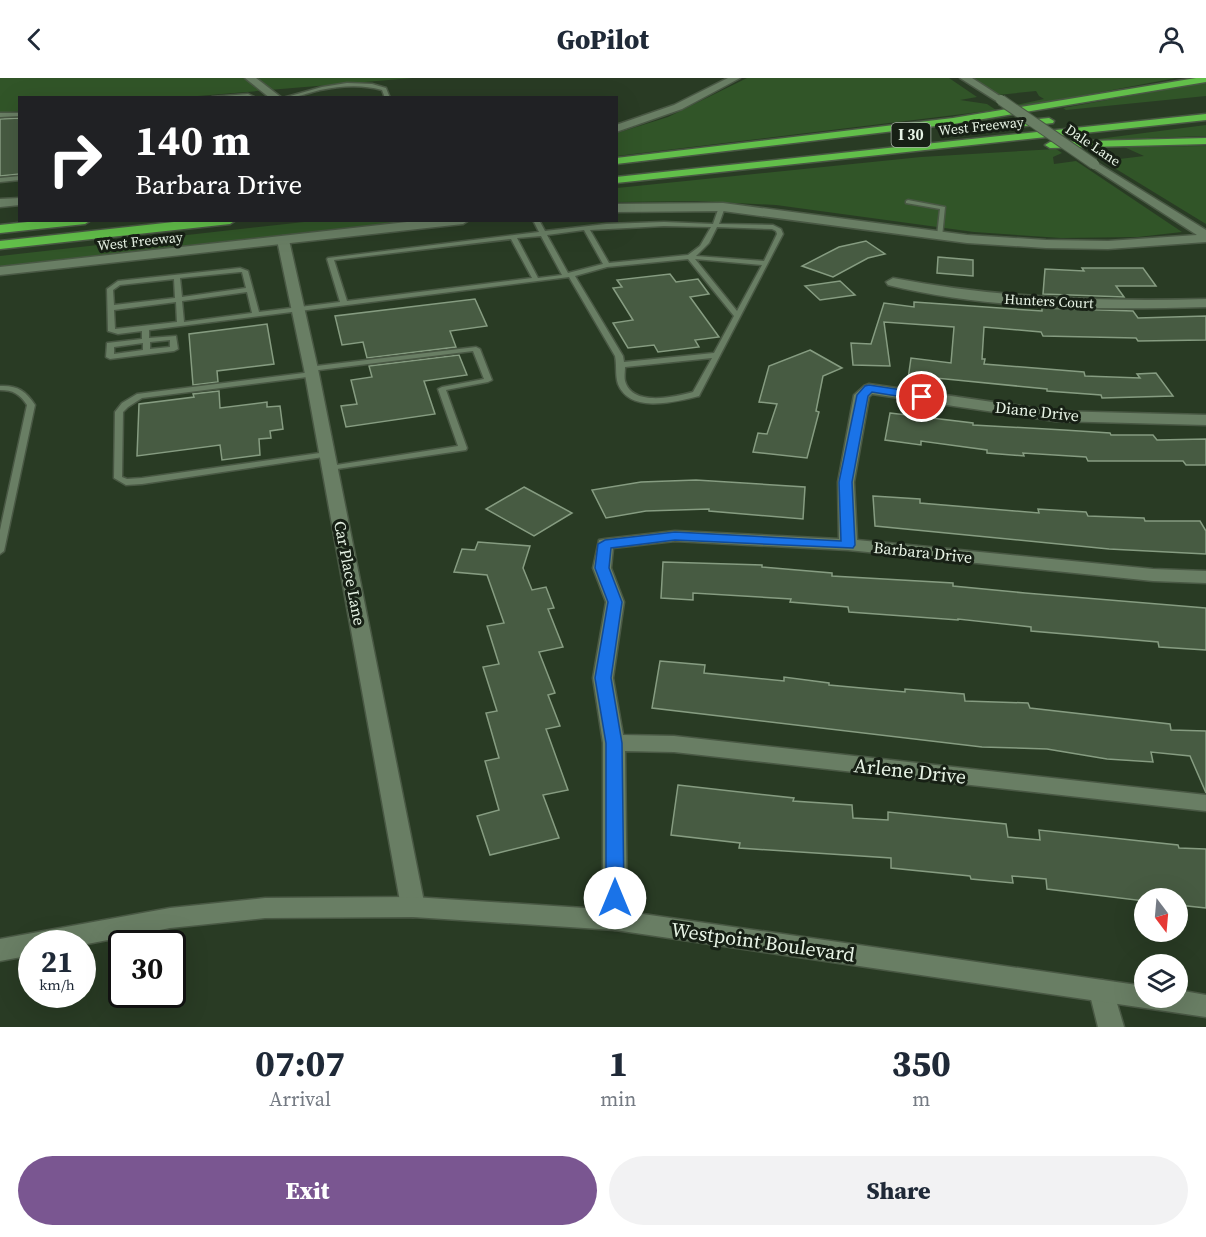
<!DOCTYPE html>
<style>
:root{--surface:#fff;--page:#f2f2f3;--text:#1f2937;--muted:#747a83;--accent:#7a5691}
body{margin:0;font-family:"Source Serif 4",serif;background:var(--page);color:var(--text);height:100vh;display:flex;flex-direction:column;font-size:22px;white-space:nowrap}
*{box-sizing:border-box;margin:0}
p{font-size:20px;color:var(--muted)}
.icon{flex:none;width:33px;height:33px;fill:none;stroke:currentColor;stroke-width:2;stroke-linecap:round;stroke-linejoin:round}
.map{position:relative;height:949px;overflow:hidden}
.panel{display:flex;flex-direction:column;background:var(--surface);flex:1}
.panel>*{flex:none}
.hud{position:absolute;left:18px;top:18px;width:600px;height:126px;border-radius:0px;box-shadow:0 6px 24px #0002;background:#202124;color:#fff;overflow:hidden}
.needle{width:39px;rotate:164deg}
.controls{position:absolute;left:1134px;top:810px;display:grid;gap:12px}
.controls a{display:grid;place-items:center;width:54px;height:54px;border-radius:50%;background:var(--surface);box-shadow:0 6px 24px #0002;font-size:30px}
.speed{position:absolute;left:18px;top:852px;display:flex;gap:12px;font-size:30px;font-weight:700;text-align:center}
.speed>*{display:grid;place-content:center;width:78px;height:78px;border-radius:50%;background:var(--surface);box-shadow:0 6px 24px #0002;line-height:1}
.speed small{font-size:15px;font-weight:400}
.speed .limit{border:3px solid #111;border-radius:9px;background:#fff;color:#111}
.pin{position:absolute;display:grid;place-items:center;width:51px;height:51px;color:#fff;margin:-26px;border:3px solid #fff;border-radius:50%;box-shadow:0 2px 6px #0007}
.me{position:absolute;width:66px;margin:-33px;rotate:0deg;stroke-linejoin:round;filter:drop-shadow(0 0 4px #0008)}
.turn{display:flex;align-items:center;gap:21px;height:126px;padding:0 18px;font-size:27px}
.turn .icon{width:78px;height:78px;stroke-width:2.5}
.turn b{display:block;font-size:42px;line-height:51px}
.eta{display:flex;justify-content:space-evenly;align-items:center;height:102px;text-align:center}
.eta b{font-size:36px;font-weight:800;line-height:42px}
.action{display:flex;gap:12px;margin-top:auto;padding:12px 18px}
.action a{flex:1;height:69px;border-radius:36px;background:var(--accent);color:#fff;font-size:24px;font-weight:800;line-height:69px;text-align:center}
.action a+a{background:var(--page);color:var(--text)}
header{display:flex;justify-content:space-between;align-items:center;height:78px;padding:0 18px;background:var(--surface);font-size:27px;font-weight:800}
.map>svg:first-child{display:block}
</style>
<header><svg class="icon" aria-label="back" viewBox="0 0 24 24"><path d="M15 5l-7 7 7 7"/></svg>GoPilot<svg class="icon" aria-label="person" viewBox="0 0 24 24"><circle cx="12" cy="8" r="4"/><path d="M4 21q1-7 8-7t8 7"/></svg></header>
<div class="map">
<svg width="1206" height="949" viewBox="0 0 1206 949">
<rect width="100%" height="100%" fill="#293b24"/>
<g fill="#315528">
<polygon points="0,0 413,0 186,19 20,20 19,33 0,35"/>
<polygon points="747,0 949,0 977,19 960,22 987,26 996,32 617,78 617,55 668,39"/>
<polygon points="973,0 1176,0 1022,29 1016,27 1044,21 1039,18 1036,13 998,17"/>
<polygon points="1206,4 1206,18 1066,32 1063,30"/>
<polygon points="1206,47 1206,58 1090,62"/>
<polygon points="1206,68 1206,146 1103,83 1144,78 1124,69"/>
<polygon points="1056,71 1062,75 1053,79 1054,86 1076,83 1182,154 1138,159 1061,160 974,154 776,127 697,123 617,124 617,110 921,79"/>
<polygon points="313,143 434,143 0,190 0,178"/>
</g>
<g fill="#475b42" stroke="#869c81" stroke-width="1.5">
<polygon points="20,40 20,96 0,98 0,41"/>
<polygon points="866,163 885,176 868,180 833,199 802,188 839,169"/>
<polygon points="938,179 973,182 973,198 937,195"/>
<polygon points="1082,190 1143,190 1156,208 1116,208 1124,219 1043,216 1045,191 1084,193"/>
<polygon points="670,196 676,204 698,201 709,216 690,219 719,259 695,262 699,269 658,274 654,267 628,270 613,245 633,242 613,210 622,209 617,202"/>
<polygon points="840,203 855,217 820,222 805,208"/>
<polygon points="475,221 487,248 450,253 456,269 367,280 363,264 342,267 335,238"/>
<polygon points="914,224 1042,233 1042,230 1133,233 1138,240 1206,238 1206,262 1138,263 1136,260 1043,258 1041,254 984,249 982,281 985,281 984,286 1084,294 1085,298 1140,300 1137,296 1156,295 1173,318 1102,320 1101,317 1047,313 1047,311 936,300 936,304 908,301 911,280 951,285 954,249 884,244 890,288 853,287 851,265 871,266 884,225 914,229"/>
<polygon points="267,246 274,286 217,293 218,304 193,307 189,256"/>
<polygon points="810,272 842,290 823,298 816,333 819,334 807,380 753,374 758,355 767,356 777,326 759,324 769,288"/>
<polygon points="459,277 467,297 424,303 435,336 346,349 341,328 357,326 351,302 372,299 369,288"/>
<polygon points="219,313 220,330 267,324 267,329 280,328 283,351 270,353 271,360 259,361 260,377 222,382 220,367 137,378 139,326 194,319 193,316"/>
<polygon points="890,335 973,345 973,347 1064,352 1110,355 1111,357 1153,357 1157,362 1206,361 1206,387 1186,387 1183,383 1088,383 1086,379 1023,375 1024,378 987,375 987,372 921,363 921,367 885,362"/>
<polygon points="696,402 805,409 803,441 709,433 709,431 646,433 606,440 592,412 641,404"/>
<polygon points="524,409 572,435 534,458 486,431"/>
<polygon points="873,418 920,421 920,425 1039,435 1038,431 1086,434 1088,438 1144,440 1145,443 1200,443 1206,453 1206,476 1109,471 875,448"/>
<polygon points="478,464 530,468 523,490 532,512 546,509 554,530 548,531 563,569 539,574 555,615 548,617 560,648 546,651 568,712 543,717 559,760 490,777 477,738 499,732 485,683 499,680 486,635 497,633 483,589 499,586 487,548 504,545 487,497 454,494 462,471 475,472"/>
<polygon points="663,484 762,487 762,489 832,495 832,498 953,505 953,508 1025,515 1206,530 1206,572 1159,569 1158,564 1031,553 1031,549 958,541 958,542 849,534 848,529 790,524 791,521 693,515 693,522 661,520"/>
<polygon points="660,583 705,587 704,595 784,603 784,599 829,605 829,607 905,614 905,611 964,616 965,623 1028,625 1030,630 1170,646 1171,652 1206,653 1206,715 1190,678 1151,674 1153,684 1107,681 1047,671 982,669 652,630"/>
<polygon points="678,707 794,720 793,723 852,727 853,740 888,742 888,734 1006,746 1008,759 1040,762 1039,752 1178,767 1179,770 1206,771 1206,830 1178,827 1178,820 1144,820 1144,823 1047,811 1046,801 1012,798 1013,805 971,801 970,798 891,790 891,780 739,770 740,765 671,757"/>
</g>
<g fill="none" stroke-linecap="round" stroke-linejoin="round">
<g stroke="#495844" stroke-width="3">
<g id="lane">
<path d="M347 5 372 6 386 10 390 20H385L382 12C361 6 341 8 320 12 308 15 296 20 283 20L322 9Z"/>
<polygon points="248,16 256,20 210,20 212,19"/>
<polygon points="0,35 20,35 20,38 0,39"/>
<polygon points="20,98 20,102 0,104 0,100"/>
<polygon points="908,122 945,129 942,159 937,158 940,131 906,125 906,123"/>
<path d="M722 127 725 129 719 146 773 147 781 151 783 156 700 316 699 318C675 324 630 336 618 306 615 297 617 287 615 278L569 199 149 252V260L176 258 178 271 174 273 110 281 106 279 107 265 142 261V253L118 256 108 253 107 211 118 203 240 190 248 193 259 234 340 224 327 181 328 180 539 154 533 142H539L545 153 606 146 664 144 713 146 719 129ZM664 148 711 149 700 168 688 177 609 185 590 152ZM717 149 772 151 776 153 777 156 764 183 696 178 709 165ZM584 152 603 186 568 195 547 157ZM541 158 562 197 538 200 517 160ZM511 161 532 200 347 223 334 182ZM688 181 734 238 714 275 624 284 623 278 575 198 607 189ZM695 181 762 187 737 233ZM240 194H242L246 210 182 219 180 200ZM174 201 175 220 114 227 113 212 120 207ZM247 214 252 235 184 244 182 223ZM176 224 177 244 115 251 114 232ZM170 262V269L150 271V264ZM143 265V272L114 276V269ZM712 280 693 314C675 319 632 329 625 303 624 299 625 293 625 289Z"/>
<polygon points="476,269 480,271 492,302 488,304 446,312 467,370 466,372 330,392 327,392 326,390 330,388 458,368 438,311 442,309 484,301 473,273 311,293 307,291 308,289"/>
<polygon points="312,294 315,294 315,298 142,320 128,329 123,334 122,399 127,401 142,400 327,374 331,376 330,378 142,406 126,407 114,400 115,334 122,325 137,316"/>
<path d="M0 308C17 307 26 313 35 327L4 473 0 476V452L27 327C20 316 13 312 0 312Z"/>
</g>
</g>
<g stroke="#495844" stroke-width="3">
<g id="street">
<polygon points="283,158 289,162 318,291 425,829 422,836 413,839 404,836 401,829 304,291 277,162"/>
<path d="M893 200C997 220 1100 224 1206 221V229C1101 232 991 232 888 207L886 204Z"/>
<polygon points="869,306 1055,333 1206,337 1206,347 1055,343 872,316 869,319 854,404 857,462 1153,491 1206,493 1206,505 1153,503 848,472 675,463 613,470 611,490 624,524 613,600 623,657 674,658 1206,717 1206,733 674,674 625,673 627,842 624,849 615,852 606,849 603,842 603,665 593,600 606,524 593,490 599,462 605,461 675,453 839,461 838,404 854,317 864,308"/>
<polygon points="1102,902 1111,905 1124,949 1098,949 1089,913 1093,905"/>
</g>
</g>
<g stroke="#495844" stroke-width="3">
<g id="secondary">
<polygon points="245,0 256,0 282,20 270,20"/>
<polygon points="728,0 740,0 682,31 616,54 616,47 674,27"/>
<polygon points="960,0 972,0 1006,22 998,24"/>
<polygon points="1094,83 1206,152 1206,164 1108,171 1046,170 967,165 723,133 616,134 616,126 723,125 967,157 1046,162 1108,163 1197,157 1090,88 1088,86"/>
<polygon points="20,120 20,127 0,129 0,121"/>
<polygon points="425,142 469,142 463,146 0,197 0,189"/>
<polygon points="413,819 615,832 1144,908 1144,920 1178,920 1178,912 1206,917 1206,939 615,852 413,839 265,840 170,850 82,867 32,866 32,877 0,883 0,861 170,830 265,820"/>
</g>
</g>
<g stroke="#495844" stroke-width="3">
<g id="highway">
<polygon points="1196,0 1206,0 1206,4 953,46 616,86 616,80 953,40"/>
<polygon points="1206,36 1206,42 616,105 616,99"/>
<polygon points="1049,40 1054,43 1053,45 990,52 985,49 990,46"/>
<polygon points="1206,60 1206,66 1050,70 1045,67 1050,64"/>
<polygon points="46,142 91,142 85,146 0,155 0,147"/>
<polygon points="192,142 236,142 230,146 0,171 0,163"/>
</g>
</g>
<use href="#lane" fill="#697e64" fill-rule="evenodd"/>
<use href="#street" fill="#697e64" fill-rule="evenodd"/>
<use href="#secondary" fill="#697e64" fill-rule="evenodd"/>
<use href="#highway" fill="#62bf4a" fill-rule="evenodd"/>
<g stroke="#495844" stroke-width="12" stroke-linecap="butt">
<polyline id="secondary-bridge" points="1001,22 1094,86"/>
</g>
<use href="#secondary-bridge" stroke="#697e64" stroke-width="10"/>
</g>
<polygon fill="#1a73e8" stroke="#114b97" stroke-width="1.5" points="869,307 922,315 928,319 922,322 872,314 868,318 852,404 855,467 853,470 675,462 611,470 609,490 622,524 611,600 622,665 624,820 621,825 615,827 608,825 606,820 606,665 595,600 608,524 595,490 598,466 605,462 675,454 841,463 839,404 857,317 865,308"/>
<g text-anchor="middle" stroke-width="6" stroke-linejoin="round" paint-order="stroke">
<g font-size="14" fill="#e7f3e5" stroke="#172015">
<text transform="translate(981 48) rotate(-6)" y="5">West Freeway</text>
<text transform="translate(1093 67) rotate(34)" y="5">Dale Lane</text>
<text transform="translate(140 163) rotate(-6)" y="5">West Freeway</text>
<text transform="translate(1049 223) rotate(3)" y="5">Hunters Court</text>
</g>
<rect fill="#172015" stroke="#a9b4a7" stroke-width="1.5" x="891.5" y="45" width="39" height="24" rx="4.5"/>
<g font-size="15" font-weight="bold" fill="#e7f3e5">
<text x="911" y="62">I 30</text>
</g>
<g font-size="16" fill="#e7f3e5" stroke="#172015">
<text transform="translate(1037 333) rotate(6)" y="6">Diane Drive</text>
<text transform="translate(923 474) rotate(6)" y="6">Barbara Drive</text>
<text transform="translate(350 495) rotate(79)" y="6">Car Place Lane</text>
</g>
<g font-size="20" fill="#e7f3e5" stroke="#172015">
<text transform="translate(910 693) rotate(6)" y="7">Arlene Drive</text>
<text transform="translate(763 864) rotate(8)" y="7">Westpoint Boulevard</text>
</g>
</g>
</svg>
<div class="controls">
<a><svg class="needle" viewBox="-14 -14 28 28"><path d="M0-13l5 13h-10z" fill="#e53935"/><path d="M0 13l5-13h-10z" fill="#747a83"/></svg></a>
<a><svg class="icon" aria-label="layers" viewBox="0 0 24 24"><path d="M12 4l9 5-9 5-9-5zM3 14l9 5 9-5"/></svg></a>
</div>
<div class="speed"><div>21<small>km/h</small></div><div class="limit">30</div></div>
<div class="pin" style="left:922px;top:319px;background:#d93025"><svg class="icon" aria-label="arrive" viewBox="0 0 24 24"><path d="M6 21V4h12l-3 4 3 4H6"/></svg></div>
<svg class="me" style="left:615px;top:820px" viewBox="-20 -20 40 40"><circle r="19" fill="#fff"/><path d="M0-13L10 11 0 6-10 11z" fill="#1a73e8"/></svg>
<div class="hud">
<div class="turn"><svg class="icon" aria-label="right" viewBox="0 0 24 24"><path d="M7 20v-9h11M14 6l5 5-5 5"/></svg><div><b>140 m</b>Barbara Drive</div></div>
</div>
</div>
<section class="panel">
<div class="eta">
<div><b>07:07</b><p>Arrival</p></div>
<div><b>1</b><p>min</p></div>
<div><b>350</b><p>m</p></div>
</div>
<div class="action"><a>Exit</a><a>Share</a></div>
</section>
